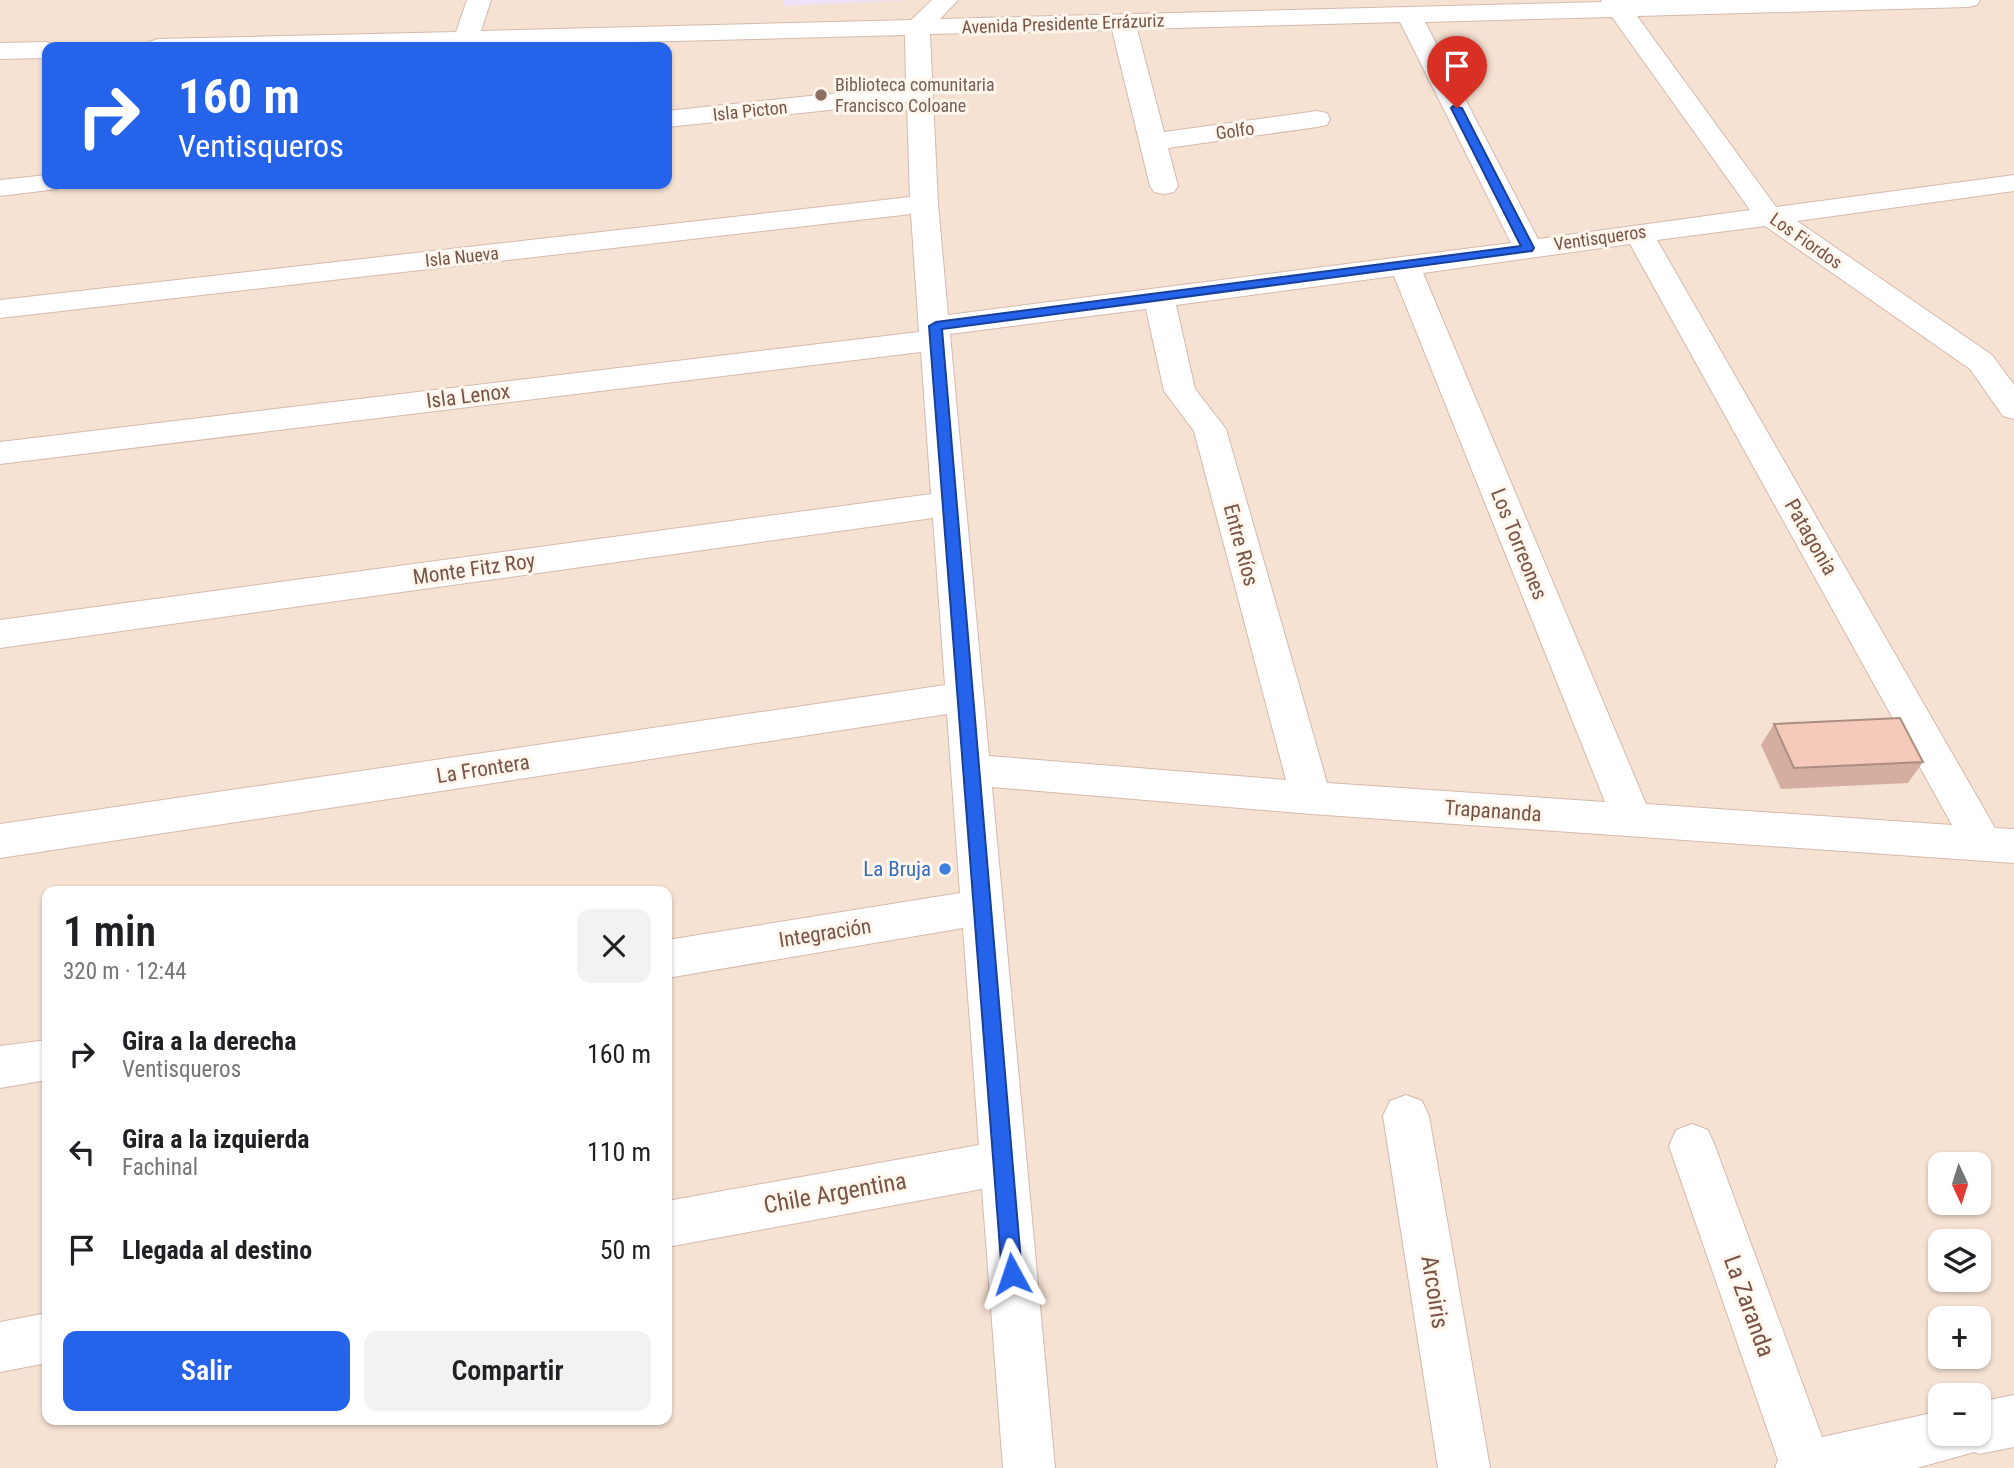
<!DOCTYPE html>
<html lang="es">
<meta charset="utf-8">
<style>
:root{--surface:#fff;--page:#f2f2f2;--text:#202124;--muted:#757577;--accent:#2563eb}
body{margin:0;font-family:"Roboto Condensed",sans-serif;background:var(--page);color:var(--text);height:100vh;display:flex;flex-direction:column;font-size:26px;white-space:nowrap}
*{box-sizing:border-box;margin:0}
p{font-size:23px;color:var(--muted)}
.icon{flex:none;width:38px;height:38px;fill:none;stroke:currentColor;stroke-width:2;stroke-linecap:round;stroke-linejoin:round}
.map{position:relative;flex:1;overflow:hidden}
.sheet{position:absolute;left:42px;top:886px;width:630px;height:539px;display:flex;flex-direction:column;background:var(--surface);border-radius:14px;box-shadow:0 2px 5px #0004}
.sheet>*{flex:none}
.hud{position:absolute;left:42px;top:42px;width:630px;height:147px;border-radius:14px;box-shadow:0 2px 5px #0004;background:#2563eb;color:#fff;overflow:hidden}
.needle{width:46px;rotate:176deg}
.tools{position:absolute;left:1928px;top:1152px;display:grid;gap:14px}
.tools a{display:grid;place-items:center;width:63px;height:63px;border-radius:14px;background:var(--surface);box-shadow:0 2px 5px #0004;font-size:35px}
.pin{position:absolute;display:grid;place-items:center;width:60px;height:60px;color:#fff;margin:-72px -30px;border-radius:50% 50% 50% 0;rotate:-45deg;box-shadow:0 0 7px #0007}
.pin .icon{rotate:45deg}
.me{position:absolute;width:77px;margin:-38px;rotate:355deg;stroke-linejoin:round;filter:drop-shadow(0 0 5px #0008)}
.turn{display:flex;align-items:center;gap:24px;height:147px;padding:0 21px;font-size:32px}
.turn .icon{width:91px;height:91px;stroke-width:2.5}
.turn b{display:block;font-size:49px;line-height:60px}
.round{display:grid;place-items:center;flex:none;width:74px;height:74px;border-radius:14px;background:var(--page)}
.overview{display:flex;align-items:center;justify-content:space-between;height:119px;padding:0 21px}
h1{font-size:42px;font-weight:600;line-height:52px}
.primary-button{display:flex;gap:14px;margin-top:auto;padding:14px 21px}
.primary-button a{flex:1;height:80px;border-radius:14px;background:var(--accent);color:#fff;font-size:28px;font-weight:600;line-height:80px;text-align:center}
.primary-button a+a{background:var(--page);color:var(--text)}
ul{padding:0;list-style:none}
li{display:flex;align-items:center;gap:21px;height:98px;padding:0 21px}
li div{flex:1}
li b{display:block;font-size:26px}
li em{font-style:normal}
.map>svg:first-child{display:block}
</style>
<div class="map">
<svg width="2014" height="1468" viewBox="0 0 2014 1468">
<rect width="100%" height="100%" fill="#fef1e5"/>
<path fill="#f6e2d3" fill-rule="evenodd" d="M0 0H2014V1468H0ZM47 47H667V184H47ZM47 891H667V1419H47ZM1941 1164H1979V1202H1941ZM1941 1241H1979V1279H1941ZM1941 1318H1979V1356H1941ZM1941 1395H1979V1433H1941Z"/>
<polygon fill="#eee2fb" points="784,0 906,0 783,6"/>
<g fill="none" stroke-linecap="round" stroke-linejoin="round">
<g stroke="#d4b9ac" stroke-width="2">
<g id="minor">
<path d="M467 0H491L481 31 911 20 932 0H958L940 19 1602 2 1601 0H1980L1977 5 1968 7 1637 16 1776 207 2014 175V191L1797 221 1992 355 2014 385V419L2003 416 1970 369 1765 226 1657 240 1995 828 2014 829V863L1311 814 992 787 1055 1468H1003L982 1189 667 1247V1201L979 1145 963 928 667 978V940L960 893 947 714 0 858V824L945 685 933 518 0 648V620L931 494 921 352 0 464V442L919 332 911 214 0 318V300L910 197 907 102 667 127V111L906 86 905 35 441 47H145L149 42 158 39 456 32ZM1612 17 1750 210 1538 239 1425 22ZM1400 22 1511 243 948 315 938 204 930 34 1112 30 1150 186 1154 192 1164 194 1174 192 1178 186 1168 148 1317 127 1327 125 1330 119 1327 113 1317 111 1164 132 1137 29ZM1630 244 1952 825 1646 804 1423 273ZM1394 276 1605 802 1327 783 1226 429 1195 389 1176 305ZM1146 309 1164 391 1194 431 1286 780 989 756 950 334Z"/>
<polygon points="47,42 58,47 47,47 47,58 0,59 0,43"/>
<polygon points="47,175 47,184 61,184 57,189 0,196 0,180"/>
<polygon points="47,1040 47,1080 0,1088 0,1046"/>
<polygon points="1406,1095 1422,1101 1429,1116 1490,1468 1438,1468 1383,1116 1390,1101"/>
<polygon points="1692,1124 1708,1130 1715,1146 1822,1437 1941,1411 1941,1433 1979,1433 1979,1402 2014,1395 2014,1447 1979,1454 1974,1452 1917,1468 1775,1468 1778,1460 1669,1146 1676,1130"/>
<polygon points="47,1313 47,1363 0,1372 0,1322"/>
</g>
</g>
<use href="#minor" fill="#fff" fill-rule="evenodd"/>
</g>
<polygon fill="#d4aea0" points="1774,724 1923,762 1908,783 1781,789 1761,745"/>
<polygon fill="#f6caba" stroke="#ac8d82" stroke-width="2" points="1900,718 1923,762 1794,768 1774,724"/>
<polygon fill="#2563eb" stroke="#184099" stroke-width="2" points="1453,106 1462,108 1534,248 1532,251 942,329 1022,1274 1019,1281 1012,1284 1005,1281 1002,1274 929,326 936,322 1521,246 1451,108"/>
<circle fill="#8d6e63" stroke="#fff6ed" stroke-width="2.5" cx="821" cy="95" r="7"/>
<circle fill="#3f7fe0" stroke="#fff6ed" stroke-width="2.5" cx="945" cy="869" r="7"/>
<g text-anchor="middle" stroke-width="6" stroke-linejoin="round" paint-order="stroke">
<g font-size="18" fill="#7a5347" stroke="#fff6ed">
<text transform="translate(1063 24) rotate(-2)" y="6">Avenida Presidente Errázuriz</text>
<text transform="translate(750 111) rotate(-6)" y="6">Isla Picton</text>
<text transform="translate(1235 131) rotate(-8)" y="6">Golfo</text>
<text transform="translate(1600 238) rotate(-8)" y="6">Ventisqueros</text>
<text transform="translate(1806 241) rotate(35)" y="6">Los Fiordos</text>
<text transform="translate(462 257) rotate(-6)" y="6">Isla Nueva</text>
</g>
<g font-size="18" fill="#785e54" stroke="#fff6ed" text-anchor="start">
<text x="835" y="91">Biblioteca comunitaria<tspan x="835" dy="21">Francisco Coloane</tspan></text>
</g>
<g font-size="21" fill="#7a5347" stroke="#fff6ed">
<text transform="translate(468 396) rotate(-7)" y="7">Isla Lenox</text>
<text transform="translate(1811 537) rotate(60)" y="7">Patagonia</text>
<text transform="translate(1519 544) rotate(68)" y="7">Los Torreones</text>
<text transform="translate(1241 545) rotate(75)" y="7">Entre Ríos</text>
<text transform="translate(474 569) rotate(-8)" y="7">Monte Fitz Roy</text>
<text transform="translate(483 769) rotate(-9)" y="7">La Frontera</text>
<text transform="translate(1493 811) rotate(4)" y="7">Trapananda</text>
<text transform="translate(825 933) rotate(-9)" y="7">Integración</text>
</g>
<g font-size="21" fill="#366cbe" stroke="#fff6ed" text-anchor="end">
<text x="931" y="876">La Bruja</text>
</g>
<g font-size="24" fill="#7a5347" stroke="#fff6ed">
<text transform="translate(835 1193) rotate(-10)" y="8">Chile Argentina</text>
<text transform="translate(1435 1292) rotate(81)" y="8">Arcoiris</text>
<text transform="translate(1749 1306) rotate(70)" y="8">La Zaranda</text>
</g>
</g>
</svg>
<div class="tools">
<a><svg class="needle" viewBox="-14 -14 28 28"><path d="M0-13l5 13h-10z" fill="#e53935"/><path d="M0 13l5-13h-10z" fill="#757577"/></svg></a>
<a><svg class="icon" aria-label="layers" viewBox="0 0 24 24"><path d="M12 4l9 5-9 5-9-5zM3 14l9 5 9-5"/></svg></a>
<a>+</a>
<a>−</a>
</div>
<div class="pin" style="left:1457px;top:108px;background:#d93025"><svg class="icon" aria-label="arrive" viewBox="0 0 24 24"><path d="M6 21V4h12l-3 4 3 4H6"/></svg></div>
<svg class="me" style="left:1012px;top:1274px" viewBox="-20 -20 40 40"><path d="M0-17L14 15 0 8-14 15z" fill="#2563eb" stroke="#fff" stroke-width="4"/></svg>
<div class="hud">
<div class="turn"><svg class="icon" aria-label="right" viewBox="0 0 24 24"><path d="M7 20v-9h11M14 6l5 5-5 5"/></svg><div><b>160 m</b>Ventisqueros</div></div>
</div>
<section class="sheet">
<div class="overview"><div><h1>1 min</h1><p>320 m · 12:44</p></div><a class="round"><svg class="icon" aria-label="close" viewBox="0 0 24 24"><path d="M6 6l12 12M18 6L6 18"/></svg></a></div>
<ul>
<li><svg class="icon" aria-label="right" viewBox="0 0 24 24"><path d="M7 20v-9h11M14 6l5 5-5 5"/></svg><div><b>Gira a la derecha</b><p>Ventisqueros</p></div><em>160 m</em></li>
<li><svg class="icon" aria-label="left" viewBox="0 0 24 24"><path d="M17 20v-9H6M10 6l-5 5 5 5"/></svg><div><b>Gira a la izquierda</b><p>Fachinal</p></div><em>110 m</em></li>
<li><svg class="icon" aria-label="arrive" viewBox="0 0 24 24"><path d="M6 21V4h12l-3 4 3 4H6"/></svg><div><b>Llegada al destino</b></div><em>50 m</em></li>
</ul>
<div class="primary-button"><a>Salir</a><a>Compartir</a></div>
</section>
</div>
